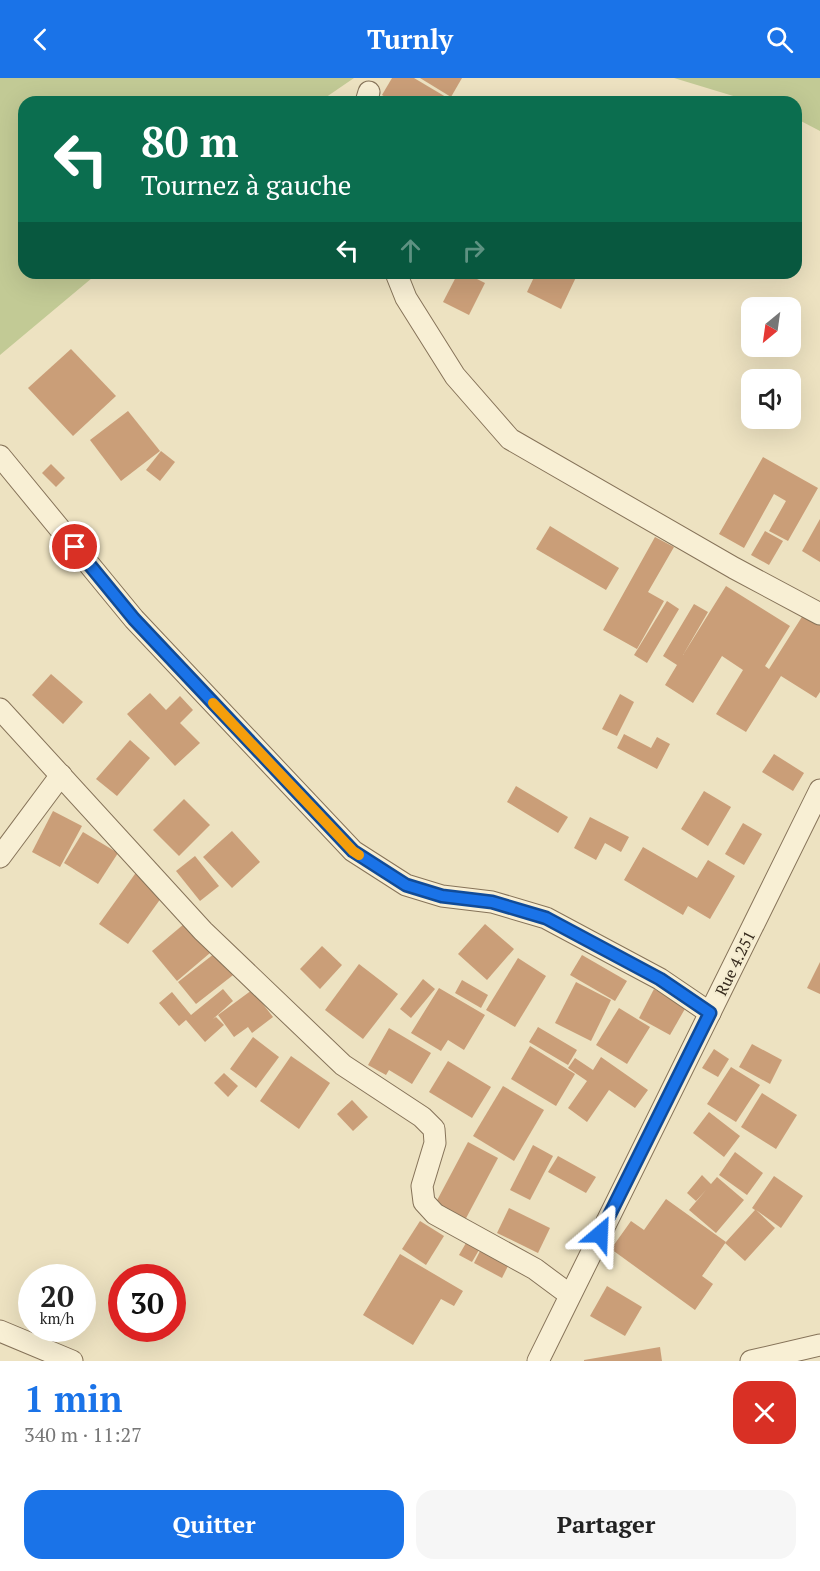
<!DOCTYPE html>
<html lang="fr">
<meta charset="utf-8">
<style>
:root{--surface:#fff;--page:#f6f6f6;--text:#222;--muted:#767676;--accent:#1a73e8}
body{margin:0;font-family:"PT Serif",serif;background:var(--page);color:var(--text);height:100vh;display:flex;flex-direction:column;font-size:22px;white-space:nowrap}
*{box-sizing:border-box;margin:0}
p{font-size:20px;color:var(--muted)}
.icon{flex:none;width:33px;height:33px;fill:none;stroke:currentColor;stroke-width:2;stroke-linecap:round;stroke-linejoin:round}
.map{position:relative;height:1283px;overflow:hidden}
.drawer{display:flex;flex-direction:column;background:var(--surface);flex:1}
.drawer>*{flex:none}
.guide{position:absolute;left:18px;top:18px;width:784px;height:183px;border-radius:18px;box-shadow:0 6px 24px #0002;background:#0b6e4f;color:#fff;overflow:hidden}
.needle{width:39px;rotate:209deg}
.tools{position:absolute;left:741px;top:219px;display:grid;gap:12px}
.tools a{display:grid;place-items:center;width:60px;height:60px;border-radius:12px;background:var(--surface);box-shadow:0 6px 24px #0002;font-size:30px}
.speed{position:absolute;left:18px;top:1186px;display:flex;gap:12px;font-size:30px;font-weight:700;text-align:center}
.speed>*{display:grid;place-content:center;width:78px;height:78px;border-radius:50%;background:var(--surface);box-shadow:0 6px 24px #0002;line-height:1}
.speed small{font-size:15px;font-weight:400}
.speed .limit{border:9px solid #d22;background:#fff;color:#111}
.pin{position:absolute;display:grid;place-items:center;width:51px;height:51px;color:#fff;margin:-26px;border:3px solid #fff;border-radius:50%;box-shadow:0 2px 6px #0007}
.me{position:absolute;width:66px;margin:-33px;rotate:26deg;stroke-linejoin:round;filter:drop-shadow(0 0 4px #0008)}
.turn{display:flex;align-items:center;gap:21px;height:126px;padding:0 24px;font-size:27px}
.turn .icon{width:78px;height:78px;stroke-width:2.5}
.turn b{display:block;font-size:42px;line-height:51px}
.lanes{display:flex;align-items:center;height:57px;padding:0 24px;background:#0003;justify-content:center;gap:30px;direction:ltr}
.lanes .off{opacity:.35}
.round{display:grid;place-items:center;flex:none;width:63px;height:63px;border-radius:18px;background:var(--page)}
.headline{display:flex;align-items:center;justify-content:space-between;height:102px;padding:0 24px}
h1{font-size:36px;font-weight:800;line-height:45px;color:var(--accent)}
.cta{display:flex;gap:12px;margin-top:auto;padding:12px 24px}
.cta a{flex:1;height:69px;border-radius:18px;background:var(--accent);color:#fff;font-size:24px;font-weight:800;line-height:69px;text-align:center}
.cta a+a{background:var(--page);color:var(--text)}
header{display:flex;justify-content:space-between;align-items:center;height:78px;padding:0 24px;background:var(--accent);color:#fff;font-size:27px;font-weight:800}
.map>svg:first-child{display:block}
</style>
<header><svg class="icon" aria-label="back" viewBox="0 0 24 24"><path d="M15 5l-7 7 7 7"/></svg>Turnly<svg class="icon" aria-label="search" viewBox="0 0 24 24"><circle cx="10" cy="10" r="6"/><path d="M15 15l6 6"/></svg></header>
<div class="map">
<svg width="820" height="1283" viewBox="0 0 820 1283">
<rect width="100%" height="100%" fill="#ede2c1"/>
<g fill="#c2ca95">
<polygon points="0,0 354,0 319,24 24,24 24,195 98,195 0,277"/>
<polygon points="674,0 820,0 820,53 797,41 796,24 753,24"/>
</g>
<g fill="#ca9e78">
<polygon points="392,0 414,0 451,22 450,24 394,24 382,17"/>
<polygon points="420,0 462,0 451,19"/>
<polygon points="458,195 465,195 485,205 469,237 443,224"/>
<polygon points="536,195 578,195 561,231 527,214"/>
<polygon points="71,271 116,318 73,358 28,310"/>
<polygon points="128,333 160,373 121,403 90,362"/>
<polygon points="161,373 175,384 160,403 146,392"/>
<polygon points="763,379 818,410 788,463 769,453 786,423 774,416 744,470 719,456"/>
<polygon points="51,386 65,400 56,409 42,395"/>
<polygon points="820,441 820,484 802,473"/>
<polygon points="550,448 619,490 606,512 536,471"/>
<polygon points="765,453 783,463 769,487 751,477"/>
<polygon points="655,459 674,469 648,514 664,523 637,571 603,552"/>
<polygon points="726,508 790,548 765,588 769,591 805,534 820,543 820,614 816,620 781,598 746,654 716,636 743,592 722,578 693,625 665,607 677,587 663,578 694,526 708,534 683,577"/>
<polygon points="667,523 679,531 647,585 634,577"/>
<polygon points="51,596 83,624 63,646 32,617"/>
<polygon points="150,615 166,632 180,618 193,632 180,645 200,665 175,688 127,636"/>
<polygon points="620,616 634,624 617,658 602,651"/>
<polygon points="624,656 651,670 657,659 670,666 657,691 617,670"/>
<polygon points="130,662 150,680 117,718 96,701"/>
<polygon points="774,676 804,695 793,713 762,694"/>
<polygon points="516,708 568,739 558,755 507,724"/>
<polygon points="704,713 731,729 708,768 681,751"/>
<polygon points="184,721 210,747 179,778 153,752"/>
<polygon points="53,733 82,748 60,789 32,774"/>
<polygon points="590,739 629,759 621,774 605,765 596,782 574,770"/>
<polygon points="743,745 762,756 744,787 725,776"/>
<polygon points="232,753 260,784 232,810 203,779"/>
<polygon points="83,754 118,775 98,806 64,785"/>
<polygon points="643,769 697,800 708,782 735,798 710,841 688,828 683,837 624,802"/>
<polygon points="195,778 219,808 200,823 176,793"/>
<polygon points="140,789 169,809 128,866 99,846"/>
<polygon points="184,846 210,875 177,903 152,873"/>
<polygon points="485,846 514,871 487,902 458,876"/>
<polygon points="322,868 342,887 320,911 300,891"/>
<polygon points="219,872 237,894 196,926 178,904"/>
<polygon points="582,877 627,903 615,923 570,897"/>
<polygon points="518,880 546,898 515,949 486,932"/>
<polygon points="820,884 820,916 807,910"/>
<polygon points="359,886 398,916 363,961 325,932"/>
<polygon points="423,901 435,911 411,940 400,931"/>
<polygon points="462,902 488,917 481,930 455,915"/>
<polygon points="576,904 611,922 591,963 555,945"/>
<polygon points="439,910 485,937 464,972 448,962 441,973 411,955"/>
<polygon points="223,911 233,923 213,941 216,939 224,947 205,964 186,942 179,948 159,925 172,914 191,937"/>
<polygon points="654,911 686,929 670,957 639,940"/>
<polygon points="252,912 273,939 252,955 248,949 234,959 218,937"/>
<polygon points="619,930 650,949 627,986 596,967"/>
<polygon points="538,949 577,972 568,987 529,964"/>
<polygon points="389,950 431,975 412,1006 389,992 386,997 368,987"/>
<polygon points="253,959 279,979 256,1010 230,991"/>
<polygon points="752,966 782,982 770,1006 739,989"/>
<polygon points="530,968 575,996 556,1028 511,1001"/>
<polygon points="714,971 729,981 718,999 702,990"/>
<polygon points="291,978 330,1005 299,1051 260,1023"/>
<polygon points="601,979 648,1012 635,1030 609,1012 587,1044 568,1030 587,1003 568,990 575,980 593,992"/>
<polygon points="448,983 491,1009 472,1040 429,1014"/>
<polygon points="731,989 760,1007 736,1044 707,1026"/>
<polygon points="224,995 238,1008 228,1019 214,1005"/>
<polygon points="503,1008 544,1032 514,1083 473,1058"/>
<polygon points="762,1015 797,1037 776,1071 741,1049"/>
<polygon points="352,1022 368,1039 353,1053 337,1036"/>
<polygon points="709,1034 740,1058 724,1079 693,1055"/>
<polygon points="468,1064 498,1080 464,1144 434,1128"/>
<polygon points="533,1067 553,1078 530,1122 510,1112"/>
<polygon points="735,1074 763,1095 747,1117 719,1097"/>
<polygon points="558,1078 596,1099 586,1115 548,1094"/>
<polygon points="702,1097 711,1106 717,1099 744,1122 716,1155 689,1132 706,1112 696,1123 687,1115"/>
<polygon points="774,1098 803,1118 781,1150 756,1132 775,1150 745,1183 725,1165 755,1132 752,1130"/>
<polygon points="666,1121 726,1164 702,1198 713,1206 695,1232 611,1171 631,1143 644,1152"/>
<polygon points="509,1130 550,1150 538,1175 497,1155"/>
<polygon points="420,1143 444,1158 426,1187 402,1171"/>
<polygon points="466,1165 479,1172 472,1184 459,1177"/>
<polygon points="481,1171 509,1186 502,1200 474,1185"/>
<polygon points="400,1176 463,1213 454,1228 441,1221 413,1267 363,1237"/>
<polygon points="607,1208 642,1229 625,1258 590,1238"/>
<polygon points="660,1269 662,1283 584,1283 584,1282"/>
</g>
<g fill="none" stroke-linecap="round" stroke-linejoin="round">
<g stroke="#867359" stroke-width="23">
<g id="minor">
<polyline points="366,24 369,14"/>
<polyline points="396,195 406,220 455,298 510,361 734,490 820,536"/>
<polyline points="0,378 134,541 353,773 406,807 442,818 492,824 546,840 660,901 710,935"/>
<polyline points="0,631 203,853 343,987 422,1039 434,1051 435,1065 422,1108 424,1124 435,1136 535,1191 570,1217"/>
<polyline points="0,779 61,697"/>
<polyline points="0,1253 72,1283"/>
<polyline points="538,1283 820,712"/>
<polyline points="751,1283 820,1267"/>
</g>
</g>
<use href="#minor" stroke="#f8efd4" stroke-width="21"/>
</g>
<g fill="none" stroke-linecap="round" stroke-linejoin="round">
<g stroke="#114b97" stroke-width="15">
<polyline id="route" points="75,469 134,541 353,773 406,807 442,818 492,824 546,840 660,901 710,935 600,1156"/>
</g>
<use href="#route" stroke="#1a73e8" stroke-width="10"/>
<polyline stroke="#f59e0b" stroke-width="10" points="213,625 353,773 359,777"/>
</g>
<g text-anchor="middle" stroke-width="4.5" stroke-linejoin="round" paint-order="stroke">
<g font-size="16" fill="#362a1d" stroke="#f4ecd0">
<text transform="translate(735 885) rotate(-64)" y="6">Rue 4.251</text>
</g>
</g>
</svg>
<div class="tools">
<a><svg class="needle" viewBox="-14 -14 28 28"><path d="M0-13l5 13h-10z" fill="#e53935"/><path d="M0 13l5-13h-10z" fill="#767676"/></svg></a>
<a><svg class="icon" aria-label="sound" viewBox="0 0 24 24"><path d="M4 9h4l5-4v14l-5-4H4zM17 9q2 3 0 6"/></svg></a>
</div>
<div class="speed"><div>20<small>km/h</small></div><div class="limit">30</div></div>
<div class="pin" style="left:75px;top:469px;background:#d93025"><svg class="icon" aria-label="arrive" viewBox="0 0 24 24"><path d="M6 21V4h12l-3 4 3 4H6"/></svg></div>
<svg class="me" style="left:600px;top:1156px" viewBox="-20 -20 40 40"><path d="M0-17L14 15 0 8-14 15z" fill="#1a73e8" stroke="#fff" stroke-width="4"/></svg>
<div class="guide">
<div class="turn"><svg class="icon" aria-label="left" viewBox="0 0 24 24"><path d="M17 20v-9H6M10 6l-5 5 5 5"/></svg><div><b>80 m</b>Tournez à gauche</div></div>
<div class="lanes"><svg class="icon" aria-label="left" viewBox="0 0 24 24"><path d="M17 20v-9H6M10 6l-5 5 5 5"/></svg><svg class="icon off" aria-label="ahead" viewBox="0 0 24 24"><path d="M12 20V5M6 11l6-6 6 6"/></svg><svg class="icon off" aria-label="right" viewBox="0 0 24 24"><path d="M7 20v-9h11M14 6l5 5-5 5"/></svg></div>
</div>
</div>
<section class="drawer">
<div class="headline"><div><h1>1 min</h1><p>340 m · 11:27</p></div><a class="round" style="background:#d93025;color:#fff"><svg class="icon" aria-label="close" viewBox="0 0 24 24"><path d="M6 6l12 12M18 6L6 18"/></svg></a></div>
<div class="cta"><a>Quitter</a><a>Partager</a></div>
</section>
